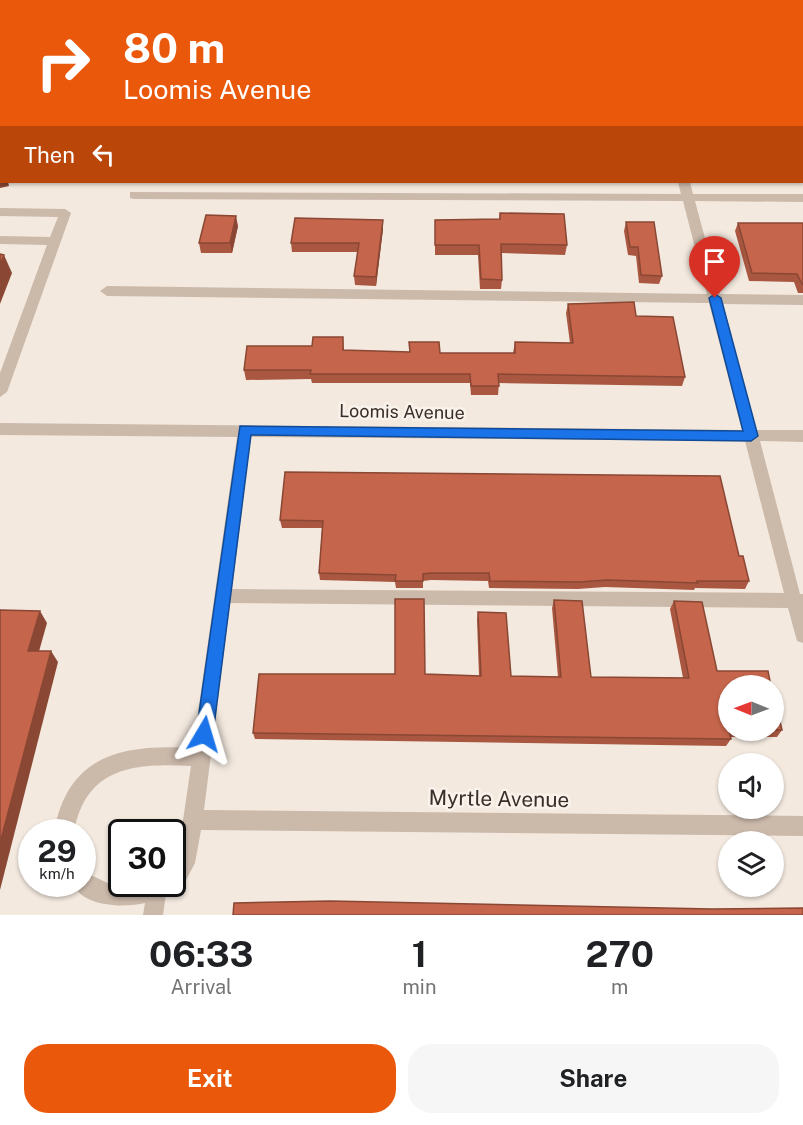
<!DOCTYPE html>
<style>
:root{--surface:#fff;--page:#f6f6f6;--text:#202124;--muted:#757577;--accent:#ea580c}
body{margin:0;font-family:"Public Sans",sans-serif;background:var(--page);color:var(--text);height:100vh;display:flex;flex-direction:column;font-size:22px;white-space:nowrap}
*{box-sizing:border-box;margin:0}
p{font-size:20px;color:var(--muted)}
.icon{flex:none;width:33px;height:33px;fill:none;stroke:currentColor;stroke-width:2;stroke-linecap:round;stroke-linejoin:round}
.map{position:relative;height:915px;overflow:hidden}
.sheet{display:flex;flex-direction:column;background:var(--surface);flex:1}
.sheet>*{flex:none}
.banner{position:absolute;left:0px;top:0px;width:804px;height:183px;box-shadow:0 2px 4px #0004;background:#ea580c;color:#fff;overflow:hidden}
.needle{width:39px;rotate:271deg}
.buttons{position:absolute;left:718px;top:675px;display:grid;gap:12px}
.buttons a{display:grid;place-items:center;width:66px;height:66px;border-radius:50%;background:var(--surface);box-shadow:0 2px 4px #0004;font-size:30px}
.speed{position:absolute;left:18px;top:819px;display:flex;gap:12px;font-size:30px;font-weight:700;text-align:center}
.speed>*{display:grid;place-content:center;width:78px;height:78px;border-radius:50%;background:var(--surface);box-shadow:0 2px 4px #0004;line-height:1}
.speed small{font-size:15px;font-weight:400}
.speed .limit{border:3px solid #111;border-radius:9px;background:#fff;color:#111}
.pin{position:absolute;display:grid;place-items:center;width:51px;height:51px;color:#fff;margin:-62px -26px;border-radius:50% 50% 50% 0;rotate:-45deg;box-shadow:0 0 6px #0007}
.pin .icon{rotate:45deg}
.me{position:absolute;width:66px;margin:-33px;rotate:7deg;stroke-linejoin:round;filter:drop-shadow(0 0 4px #0008)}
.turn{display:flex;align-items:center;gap:21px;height:126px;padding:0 24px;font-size:27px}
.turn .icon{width:78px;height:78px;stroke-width:2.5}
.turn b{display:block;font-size:42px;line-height:51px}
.then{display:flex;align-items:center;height:57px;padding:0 24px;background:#0003;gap:12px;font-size:22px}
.eta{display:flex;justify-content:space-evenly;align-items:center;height:102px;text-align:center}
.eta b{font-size:36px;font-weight:700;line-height:42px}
.action{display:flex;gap:12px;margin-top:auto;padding:12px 24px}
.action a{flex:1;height:69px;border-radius:24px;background:var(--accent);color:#fff;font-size:24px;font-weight:700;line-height:69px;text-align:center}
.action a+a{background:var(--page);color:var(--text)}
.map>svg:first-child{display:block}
</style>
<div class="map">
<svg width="803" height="915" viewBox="0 0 803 915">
<rect width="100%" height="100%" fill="#f3e9df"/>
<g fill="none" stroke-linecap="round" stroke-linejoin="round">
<g fill="#cbb9aa" fill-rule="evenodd">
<polygon points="28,0 38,0 27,2"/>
<rect x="632" y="0" width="10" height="2"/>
<rect x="802" y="33" width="1" height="6"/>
<polygon points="0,59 2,59 0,68"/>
<polygon points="0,101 2,101 0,110"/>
<rect x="802" y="107" width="1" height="6"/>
<path d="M678 182H690L693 194H803V202L695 201 720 294 803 295V305L723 304 756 430H803V442L760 441 800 594H803V643L797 641 788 608 230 603 204 810 803 816V836L201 830 195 863 186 880 173 887 166 894 163 915H143L145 903C124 908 83 907 73 884H82V871L112 885 172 884V865L178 854 191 766C134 763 86 767 74 832H54C68 753 125 744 193 748L237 437 0 435V423L742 430 709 303 107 296 100 291 107 286 707 294 683 201 134 199 130 198V192L681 194ZM251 437 745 441 784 593 232 589Z"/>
<polygon points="0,208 65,209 71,213 7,392 0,397 0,373 47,245 0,244 0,236 50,237 58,217 0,216"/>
</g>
</g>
<g fill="#a95740">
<polygon points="500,213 567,245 565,255 501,253 502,280 501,289 480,289 478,255 435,255 435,220 499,219"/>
<polygon points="383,220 383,229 376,286 355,285 354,276 358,252 292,252 291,243"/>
<polygon points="626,222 662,276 659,284 639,283 636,256 628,255 624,231"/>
<polygon points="738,223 803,223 803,293 798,293 794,282 749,281 735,231"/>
<polygon points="238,226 232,253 201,253 199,243"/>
<polygon points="568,304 636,316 685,377 682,386 499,383 498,395 471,395 470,383 312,383 311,379 246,380 244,370 312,346 343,337 344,350 440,353 513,353 515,342 570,343 566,313"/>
<polygon points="285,472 739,556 749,581 745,589 695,588 694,590 605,587 578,589 489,588 488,581 431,580 423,581 423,588 396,588 395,582 320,580 319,573 322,528 282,528 280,520"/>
<polygon points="554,600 591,677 683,678 670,609 674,601 729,730 782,730 777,737 730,737 731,739 726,746 255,739 253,733 425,674 479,676 477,620 478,612 511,676 558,677 552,608"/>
</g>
<g fill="#8a4734">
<polygon points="0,178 2,178 2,182 8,182 9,186 0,188"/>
<polygon points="236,216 238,226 232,253 230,243"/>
<polygon points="383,220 383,229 376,286 376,277"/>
<polygon points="4,255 12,273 0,304 0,265"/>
<polygon points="40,611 47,623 36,662 28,651"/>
<polygon points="51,651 58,662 0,890 0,843"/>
</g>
<g fill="#c5654b" stroke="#8a4734" stroke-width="1.5">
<polygon points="64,0 198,0 197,2 63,2"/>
<rect x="565" y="0" width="48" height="2"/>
<polygon points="667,0 797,0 798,2 667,2"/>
<rect x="802" y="112" width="1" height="46"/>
<rect x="0" y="138" width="2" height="40"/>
<polygon points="500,213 564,214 567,245 501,244 502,280 481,279 479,245 435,245 435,220 500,219"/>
<polygon points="206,215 236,216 230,243 199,243"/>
<polygon points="295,218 383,220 376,277 354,276 359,243 291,243"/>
<polygon points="626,222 654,222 662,276 641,275 638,247 630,247"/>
<polygon points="738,223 803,223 803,284 802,284 797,274 752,273"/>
<polygon points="0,254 4,255 0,265"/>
<polygon points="634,302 636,316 673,317 685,377 498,374 499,386 471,386 470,374 310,374 311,370 244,370 247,346 312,346 313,337 343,337 343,350 410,352 409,342 439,342 440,353 515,353 515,342 573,343 568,304"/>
<polygon points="285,472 720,476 739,556 743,556 749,581 697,581 698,583 607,580 580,582 490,581 489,573 431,573 423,574 423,581 395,581 396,575 319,573 323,521 280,520"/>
<polygon points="395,599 424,599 425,674 481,676 478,612 506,613 511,676 561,677 554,600 582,601 591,677 689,678 674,601 702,602 717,671 768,671 771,686 729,686 729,730 731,739 253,733 259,674 395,674"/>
<polygon points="0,610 40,611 28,651 51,651 0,843"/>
<polygon points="774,696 782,730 774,730"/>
<polygon points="330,901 712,909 803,908 803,915 233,915 234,903"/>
</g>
<polygon fill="#1a73e8" stroke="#114b97" stroke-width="1.5" points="715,294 721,298 758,436 751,441 251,435 213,734 210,740 204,742 198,740 196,734 240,426 743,431 709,298"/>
<g text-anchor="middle" stroke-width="5" stroke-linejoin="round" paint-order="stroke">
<g font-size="18" fill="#392e2a" stroke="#faf3eb">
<text transform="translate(402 412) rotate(1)" y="6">Loomis Avenue</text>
</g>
<g font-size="21" fill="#392e2a" stroke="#faf3eb">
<text transform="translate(499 799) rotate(1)" y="7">Myrtle Avenue</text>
</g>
</g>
</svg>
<div class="buttons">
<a><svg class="needle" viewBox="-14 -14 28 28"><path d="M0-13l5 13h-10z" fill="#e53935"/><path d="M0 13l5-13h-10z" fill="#757577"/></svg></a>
<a><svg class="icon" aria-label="sound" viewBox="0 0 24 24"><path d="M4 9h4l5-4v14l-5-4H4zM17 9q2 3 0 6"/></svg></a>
<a><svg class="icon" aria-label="layers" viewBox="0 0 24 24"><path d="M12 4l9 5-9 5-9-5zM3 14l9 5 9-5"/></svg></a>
</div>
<div class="speed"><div>29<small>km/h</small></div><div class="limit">30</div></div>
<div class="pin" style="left:715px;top:298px;background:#d93025"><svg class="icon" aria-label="arrive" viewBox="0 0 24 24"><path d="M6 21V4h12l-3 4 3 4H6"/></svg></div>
<svg class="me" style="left:204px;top:734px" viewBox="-20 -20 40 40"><path d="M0-17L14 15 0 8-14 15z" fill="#1a73e8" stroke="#fff" stroke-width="4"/></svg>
<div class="banner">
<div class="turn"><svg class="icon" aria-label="right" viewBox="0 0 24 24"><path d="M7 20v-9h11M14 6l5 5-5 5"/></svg><div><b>80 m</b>Loomis Avenue</div></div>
<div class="then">Then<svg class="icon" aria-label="left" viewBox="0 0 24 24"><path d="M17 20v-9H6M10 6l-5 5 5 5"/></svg></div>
</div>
</div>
<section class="sheet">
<div class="eta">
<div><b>06:33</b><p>Arrival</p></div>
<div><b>1</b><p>min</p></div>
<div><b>270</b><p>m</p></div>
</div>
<div class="action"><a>Exit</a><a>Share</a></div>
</section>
